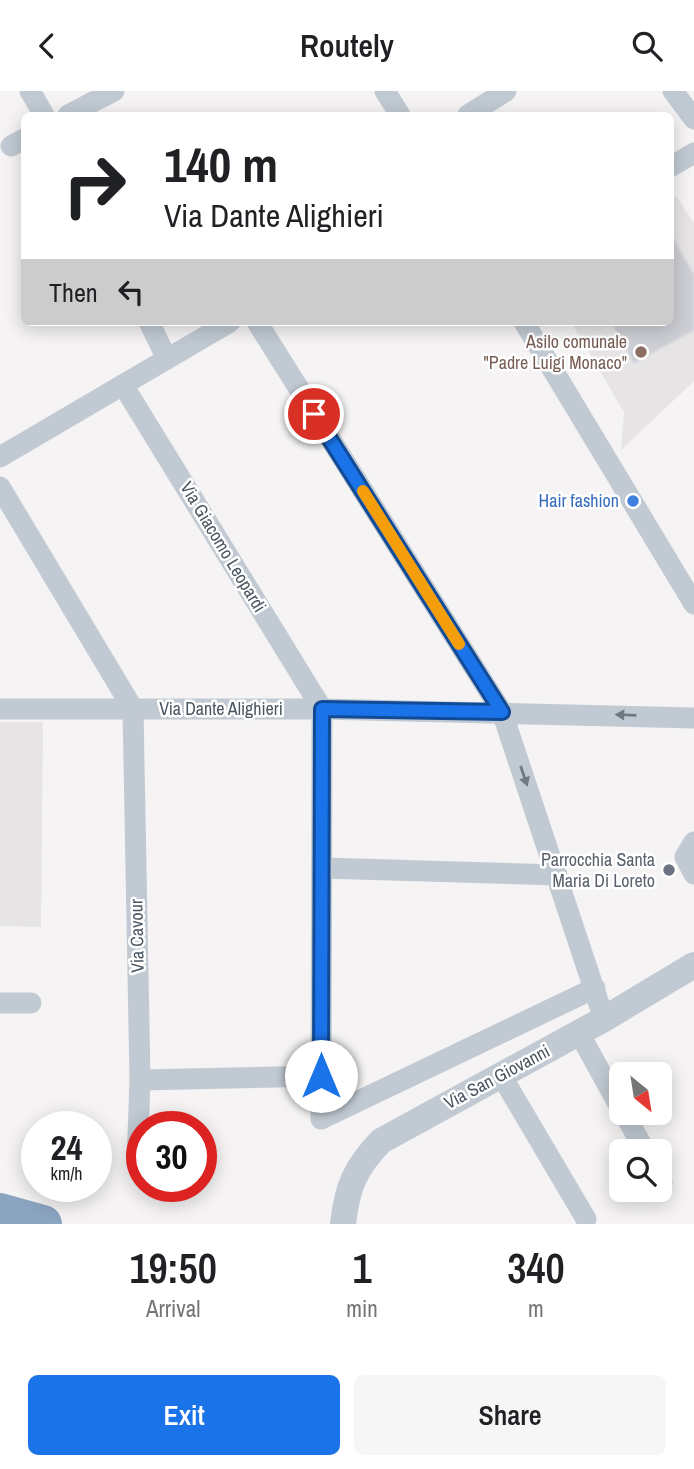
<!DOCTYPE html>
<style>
:root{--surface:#fff;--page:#f6f6f6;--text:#202124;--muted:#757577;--accent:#1a73e8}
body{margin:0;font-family:"Archivo Narrow",sans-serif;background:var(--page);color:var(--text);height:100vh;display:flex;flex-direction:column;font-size:26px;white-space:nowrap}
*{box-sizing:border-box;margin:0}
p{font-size:23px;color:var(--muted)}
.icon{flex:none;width:38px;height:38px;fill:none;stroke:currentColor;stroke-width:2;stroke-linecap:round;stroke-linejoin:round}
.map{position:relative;height:1133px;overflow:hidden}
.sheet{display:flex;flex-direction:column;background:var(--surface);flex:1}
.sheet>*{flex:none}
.banner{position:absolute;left:21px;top:21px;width:653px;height:214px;border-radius:10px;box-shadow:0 4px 18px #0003;background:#fff;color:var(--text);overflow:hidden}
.needle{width:46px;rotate:150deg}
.fabs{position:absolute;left:609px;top:971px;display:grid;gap:14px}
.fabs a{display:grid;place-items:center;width:63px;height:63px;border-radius:10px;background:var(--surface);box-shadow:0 4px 18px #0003;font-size:35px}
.speed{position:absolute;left:21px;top:1020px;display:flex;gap:14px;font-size:35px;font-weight:700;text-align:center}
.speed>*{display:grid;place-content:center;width:91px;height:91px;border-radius:50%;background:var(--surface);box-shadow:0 4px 18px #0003;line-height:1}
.speed small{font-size:18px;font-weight:400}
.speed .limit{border:10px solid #d22;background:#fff;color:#111}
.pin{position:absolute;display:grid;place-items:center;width:60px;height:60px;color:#fff;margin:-30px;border:4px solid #fff;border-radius:50%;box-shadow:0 2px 7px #0007}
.me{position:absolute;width:77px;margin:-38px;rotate:0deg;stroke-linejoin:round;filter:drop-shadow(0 0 5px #0008)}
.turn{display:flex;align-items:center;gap:24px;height:147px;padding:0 28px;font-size:32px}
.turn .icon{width:91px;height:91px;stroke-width:2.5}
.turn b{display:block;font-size:49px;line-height:60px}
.then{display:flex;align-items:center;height:66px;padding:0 28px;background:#0003;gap:14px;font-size:26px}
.eta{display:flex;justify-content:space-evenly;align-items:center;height:119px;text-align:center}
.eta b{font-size:42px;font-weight:600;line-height:49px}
.action{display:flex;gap:14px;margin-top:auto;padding:14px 28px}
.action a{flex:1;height:80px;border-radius:10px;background:var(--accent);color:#fff;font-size:28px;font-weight:600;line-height:80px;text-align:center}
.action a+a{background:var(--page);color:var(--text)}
header{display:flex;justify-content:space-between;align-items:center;height:91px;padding:0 28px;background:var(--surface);font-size:32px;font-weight:600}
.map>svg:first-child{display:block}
</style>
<header><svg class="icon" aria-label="back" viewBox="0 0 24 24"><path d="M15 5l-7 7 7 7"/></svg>Routely<svg class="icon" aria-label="search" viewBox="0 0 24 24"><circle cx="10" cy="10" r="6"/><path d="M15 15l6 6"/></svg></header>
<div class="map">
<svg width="694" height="1133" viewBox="0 0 694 1133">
<rect width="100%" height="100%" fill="#f5f3f3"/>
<g fill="#e6e4e5">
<polygon points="676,105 694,132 694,290 621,359 624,321 571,231 670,231 670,108"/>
<polygon points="0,631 43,631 41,836 0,835"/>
</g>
<polygon fill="#cdcfd5" stroke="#d7d9de" stroke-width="2" points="670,142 694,184 694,239 634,272 611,231 670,231"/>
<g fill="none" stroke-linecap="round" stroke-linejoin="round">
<g stroke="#c1cad2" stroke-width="21">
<polyline points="30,0 44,24"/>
<polyline points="385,0 400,24"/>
<polyline points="673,0 694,28"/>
<polyline points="68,24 114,0"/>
<polyline points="468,24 506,0"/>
<polyline points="11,55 24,48"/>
<polyline points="670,76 694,62"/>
<polyline points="149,231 167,268"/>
<polyline points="257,231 502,621 604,928"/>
<polyline points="524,231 694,513"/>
<polyline points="123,294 322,618 321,1028 595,897"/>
<polyline points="0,366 230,231"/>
<polyline points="0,396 133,618 140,989 137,1072"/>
<polyline points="0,618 322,618 694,627"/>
<polyline points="694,751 685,766 694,783"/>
<polyline points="322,777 557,784"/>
<polyline points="0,912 31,912"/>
<polyline points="579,942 621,1018"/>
<polyline points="501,984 586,1128"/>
<polyline points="140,989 322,985"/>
<polyline points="624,1022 645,1060"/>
<polyline points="660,1086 662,1091"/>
</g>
<path stroke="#c1cad2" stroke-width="26" d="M343 1133C347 1096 355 1077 381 1050L604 928 694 874"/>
<polyline stroke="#8ba5c1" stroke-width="38" points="0,1121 43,1133"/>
</g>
<defs><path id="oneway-solid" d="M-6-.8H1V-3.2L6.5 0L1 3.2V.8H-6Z" transform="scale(1.75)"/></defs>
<g fill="#6e7983">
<use href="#oneway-solid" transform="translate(626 624) rotate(-178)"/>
<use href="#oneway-solid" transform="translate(524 685) rotate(71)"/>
</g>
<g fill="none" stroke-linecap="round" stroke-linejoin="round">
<g stroke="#114b97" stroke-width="18">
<polyline id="route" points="314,323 502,621 322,618 321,985"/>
</g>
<use href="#route" stroke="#1a73e8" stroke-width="12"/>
<polyline stroke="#f59e0b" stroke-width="12" points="363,400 459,553"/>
</g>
<circle fill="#8d6e63" stroke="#fff" stroke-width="2.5" cx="641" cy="261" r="7"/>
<circle fill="#3f7fe0" stroke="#fff" stroke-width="2.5" cx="633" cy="410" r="7"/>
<circle fill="#6b7280" stroke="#fff" stroke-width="2.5" cx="669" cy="779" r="7"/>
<g text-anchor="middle" stroke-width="5" stroke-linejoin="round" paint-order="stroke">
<g font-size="18" fill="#785e54" stroke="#fff" text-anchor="end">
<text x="627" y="257">Asilo comunale<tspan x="627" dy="21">"Padre Luigi Monaco"</tspan></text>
</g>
<g font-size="18" fill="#366cbe" stroke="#fff" text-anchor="end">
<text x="619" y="416">Hair fashion</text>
</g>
<g font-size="18" fill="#4a5661" stroke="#fff">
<text transform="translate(223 456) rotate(59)" y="6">Via Giacomo Leopardi</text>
<text x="221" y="624">Via Dante Alighieri</text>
<text transform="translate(137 845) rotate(-91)" y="6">Via Cavour</text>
<text transform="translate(497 986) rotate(-28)" y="6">Via San Giovanni</text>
</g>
<g font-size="18" fill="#5b616d" stroke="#fff" text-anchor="end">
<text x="655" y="775">Parrocchia Santa<tspan x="655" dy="21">Maria Di Loreto</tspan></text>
</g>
</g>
</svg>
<div class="fabs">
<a><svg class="needle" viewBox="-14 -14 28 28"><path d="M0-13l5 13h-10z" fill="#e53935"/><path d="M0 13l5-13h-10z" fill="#757577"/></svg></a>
<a><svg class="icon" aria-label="search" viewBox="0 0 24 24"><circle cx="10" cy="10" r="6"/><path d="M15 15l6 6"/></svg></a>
</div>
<div class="speed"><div>24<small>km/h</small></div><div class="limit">30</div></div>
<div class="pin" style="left:314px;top:323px;background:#d93025"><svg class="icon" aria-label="arrive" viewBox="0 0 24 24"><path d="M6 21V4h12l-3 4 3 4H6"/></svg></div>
<svg class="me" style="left:321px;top:985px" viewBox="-20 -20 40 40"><circle r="19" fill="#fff"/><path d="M0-13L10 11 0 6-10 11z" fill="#1a73e8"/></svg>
<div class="banner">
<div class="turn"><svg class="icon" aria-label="right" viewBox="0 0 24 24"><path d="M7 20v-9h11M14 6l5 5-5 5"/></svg><div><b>140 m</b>Via Dante Alighieri</div></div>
<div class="then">Then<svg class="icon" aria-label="left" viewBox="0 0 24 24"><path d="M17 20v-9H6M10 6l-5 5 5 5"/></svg></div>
</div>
</div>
<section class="sheet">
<div class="eta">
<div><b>19:50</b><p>Arrival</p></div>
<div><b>1</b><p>min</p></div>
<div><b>340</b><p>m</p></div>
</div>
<div class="action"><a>Exit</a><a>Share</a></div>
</section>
